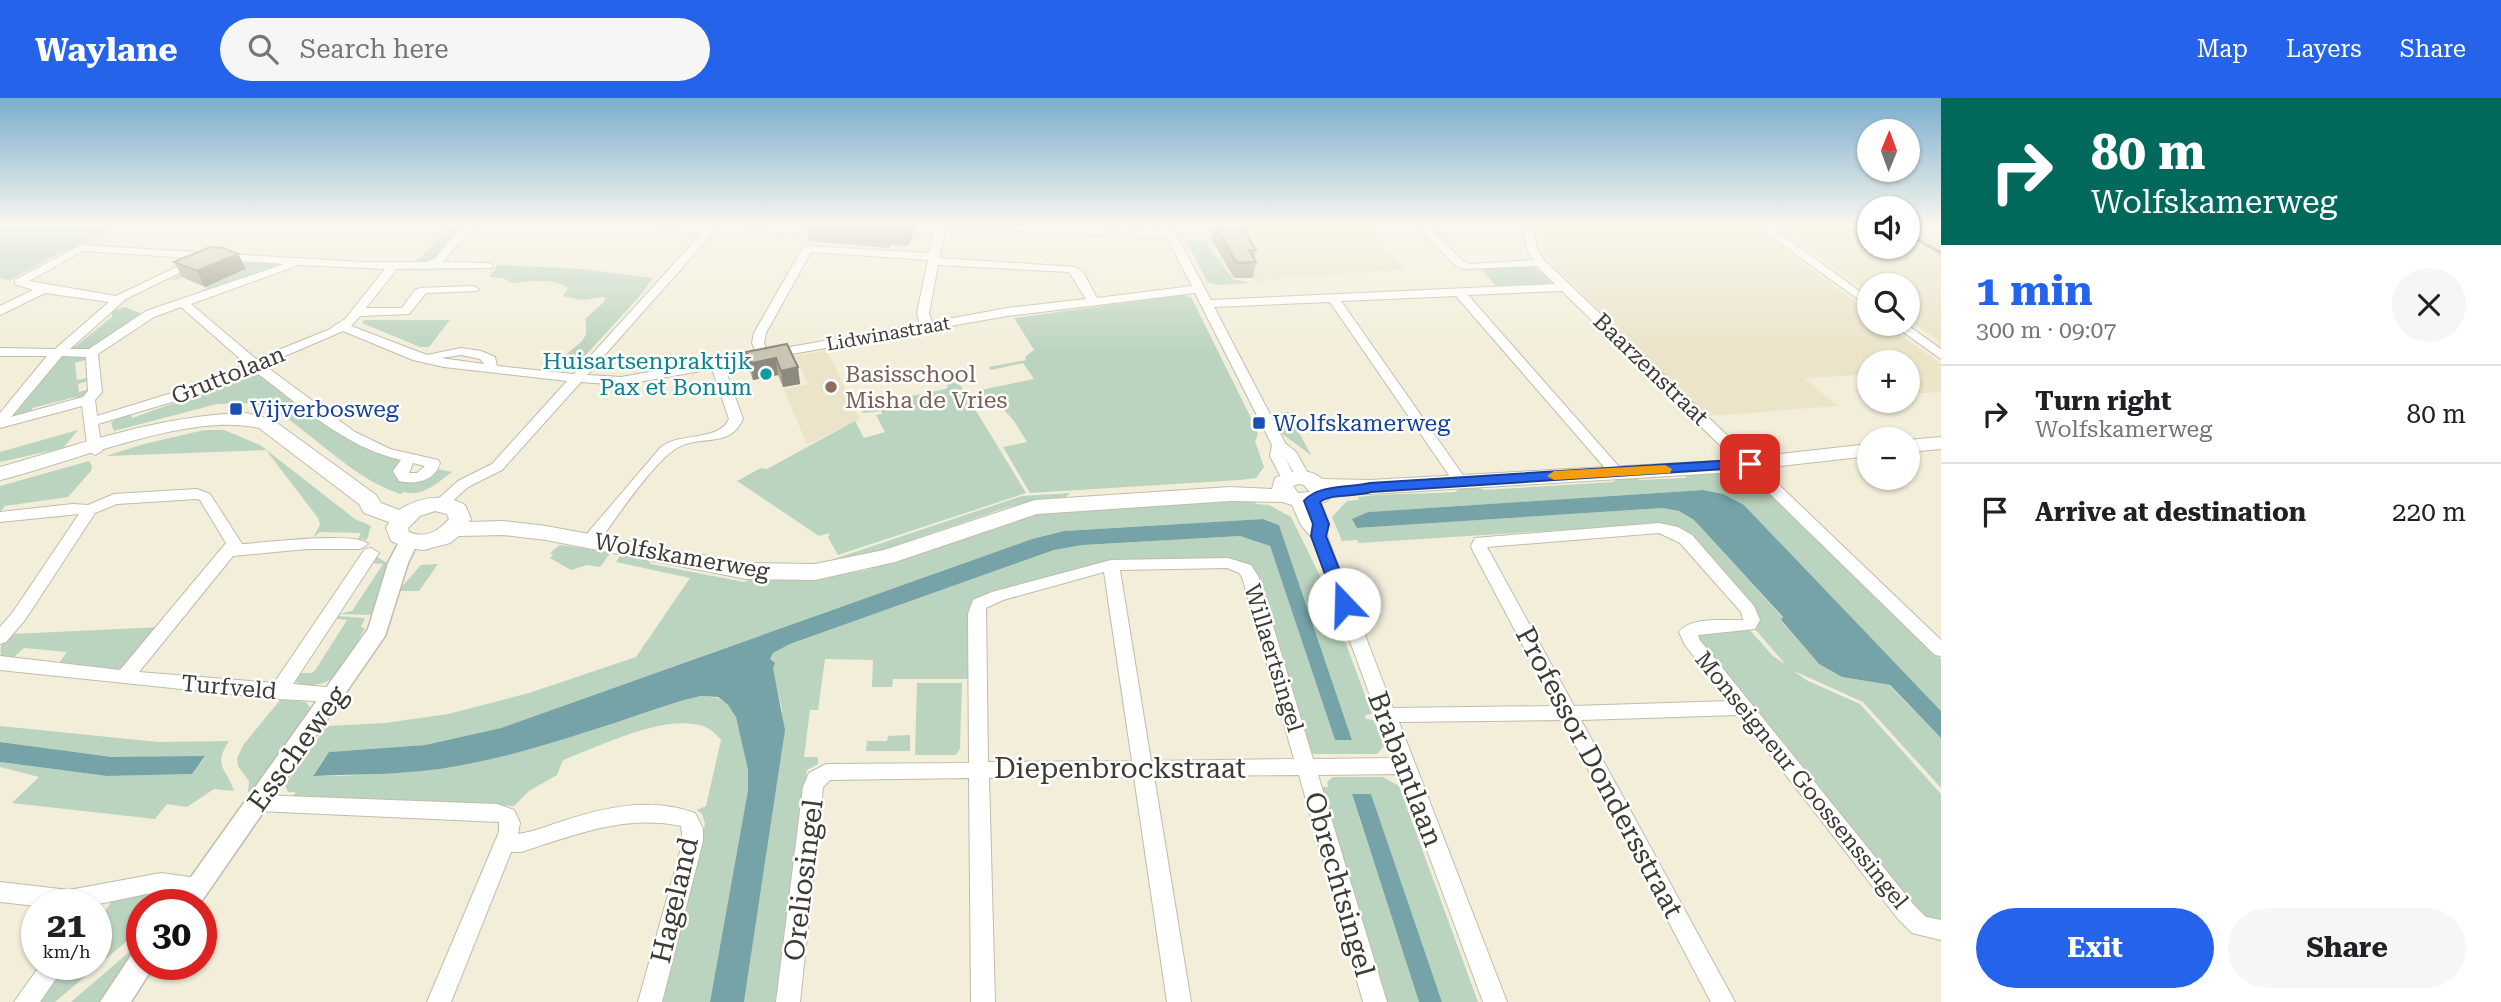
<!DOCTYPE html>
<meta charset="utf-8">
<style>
:root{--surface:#fff;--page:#f6f6f6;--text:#202124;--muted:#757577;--line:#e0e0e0;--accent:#2563eb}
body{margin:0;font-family:"Roboto Serif",serif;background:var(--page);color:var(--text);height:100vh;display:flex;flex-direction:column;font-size:26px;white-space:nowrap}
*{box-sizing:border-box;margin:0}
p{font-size:23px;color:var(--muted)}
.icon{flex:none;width:38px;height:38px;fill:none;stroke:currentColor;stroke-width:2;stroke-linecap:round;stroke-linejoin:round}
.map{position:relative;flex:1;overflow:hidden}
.details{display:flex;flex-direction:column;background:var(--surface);width:560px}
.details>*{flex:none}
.top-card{background:#00695c;color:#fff;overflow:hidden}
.needle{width:46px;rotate:1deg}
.fabs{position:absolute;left:1857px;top:21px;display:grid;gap:14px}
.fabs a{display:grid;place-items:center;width:63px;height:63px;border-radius:50%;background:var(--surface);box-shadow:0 2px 5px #0004;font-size:35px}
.speed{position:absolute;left:21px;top:791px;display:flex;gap:14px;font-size:35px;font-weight:700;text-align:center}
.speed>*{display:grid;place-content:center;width:91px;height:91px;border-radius:50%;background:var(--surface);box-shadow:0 2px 5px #0004;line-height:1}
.speed small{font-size:18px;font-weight:400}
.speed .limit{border:10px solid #d22;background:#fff;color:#111}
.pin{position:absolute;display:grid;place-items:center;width:60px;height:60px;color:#fff;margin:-30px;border-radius:14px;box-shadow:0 4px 10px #0006}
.me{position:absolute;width:77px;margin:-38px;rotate:339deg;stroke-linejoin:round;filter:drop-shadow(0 0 5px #0008)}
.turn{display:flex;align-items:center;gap:24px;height:147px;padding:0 35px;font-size:32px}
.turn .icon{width:91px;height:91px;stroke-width:2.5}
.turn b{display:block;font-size:49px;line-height:60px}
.round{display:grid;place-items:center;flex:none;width:74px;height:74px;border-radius:37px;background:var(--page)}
.head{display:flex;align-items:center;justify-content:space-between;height:119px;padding:0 35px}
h1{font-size:42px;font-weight:700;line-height:52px;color:var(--accent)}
.button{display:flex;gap:14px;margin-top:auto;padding:14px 35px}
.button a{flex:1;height:80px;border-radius:42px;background:var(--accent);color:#fff;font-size:28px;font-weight:700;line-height:80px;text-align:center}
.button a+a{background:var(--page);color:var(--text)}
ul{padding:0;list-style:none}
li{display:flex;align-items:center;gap:21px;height:98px;padding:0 35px;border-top:2px solid var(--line)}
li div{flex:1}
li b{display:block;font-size:26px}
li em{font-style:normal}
header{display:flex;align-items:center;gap:42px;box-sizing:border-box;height:98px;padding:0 35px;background:var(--accent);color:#fff}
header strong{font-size:33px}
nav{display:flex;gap:38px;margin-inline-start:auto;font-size:24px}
.search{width:490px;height:63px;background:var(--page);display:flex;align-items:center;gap:18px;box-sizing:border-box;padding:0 24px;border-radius:38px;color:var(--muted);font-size:26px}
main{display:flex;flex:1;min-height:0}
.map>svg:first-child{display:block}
</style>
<header>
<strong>Waylane</strong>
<div class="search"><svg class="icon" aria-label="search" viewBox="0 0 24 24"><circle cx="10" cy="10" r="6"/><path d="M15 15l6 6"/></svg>Search here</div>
<nav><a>Map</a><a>Layers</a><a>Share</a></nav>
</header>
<main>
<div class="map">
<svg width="1941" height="904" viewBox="0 0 1941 904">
<rect width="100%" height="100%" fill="#f2eeda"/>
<g fill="#ebe4c9">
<polygon points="1230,127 1365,127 1405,171 1263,182 1263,185 1256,185"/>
<polygon points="1537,127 1750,127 1869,214 1869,226 1886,226 1941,266 1941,294 1908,296 1908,264 1869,264 1869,286 1857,277 1804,280 1838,308 1707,318 1548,162"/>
<polygon points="1774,127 1869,127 1869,149 1908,149 1908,129 1941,148 1941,244 1908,221 1908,187 1869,187 1869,194"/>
<polygon points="827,252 860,321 807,347 784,291 808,286 795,258"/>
</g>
<g fill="#bbd4bf">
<polygon points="0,127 113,127 85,147 60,155 10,182 0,180"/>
<polygon points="451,127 465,127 430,164 416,164"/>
<polygon points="1186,142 1205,143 1233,181 1251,185 1217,187 1207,184"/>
<polygon points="214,161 280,165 281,169 203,194 202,191 207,191 205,189 245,172 244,167 219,164 175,182 163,181 171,178 169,182"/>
<path d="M498 167 583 171 653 180 639 199 572 272 549 271 581 244 586 237V220L604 204 605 199 581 202 563 198 568 190C552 179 530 184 512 185L503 180 489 179Z"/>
<polygon points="1528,167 1540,173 1552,184 1548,186 1496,188 1481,171"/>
<polygon points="1183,197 1191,199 1255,328 1258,336 1255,343 1264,369 1256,380 1240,382 1030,395 1003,349 1027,344 1014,323 993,300 987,301 981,292 1034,281 1023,265 991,272 989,269 1026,262 1025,259 1034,252 1014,220"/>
<polygon points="125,209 142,216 90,253 66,251 72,245 76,248 113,218 110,214"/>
<polygon points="364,222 450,222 429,249 420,249 362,225"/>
<polygon points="64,257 85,259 85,262 75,265 77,282 87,280 88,283 78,286 79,294 89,291 88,297 77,303 76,299 32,310 32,315 13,318 12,314 17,314 55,264"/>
<path d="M259 274 355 345 398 362 400 366 394 377 403 384 437 371 452 374C438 384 422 400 404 394L400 396C365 384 338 360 309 337 293 325 278 311 257 307L258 305 217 306 114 333 111 325 117 320 131 316 132 320 222 288 219 284 243 276Z"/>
<polygon points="953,284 961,288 1026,395 838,457 828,439 830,435 819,438 737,383 761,370 767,371 855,323 864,340 885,334 876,317 882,316 881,313 863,315 860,308 937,293 948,290 946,285"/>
<polygon points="1288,314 1311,357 1281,335 1283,330 1274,315"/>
<polygon points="78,332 63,350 0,364 0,354"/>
<polygon points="204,332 224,332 260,347 355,421 371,428 367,442 358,441 361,435 320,434 313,440 320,427 318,420 266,352 106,358 144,346"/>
<polygon points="89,363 92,368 91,373 68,399 5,408 0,414 0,388"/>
<path d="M1748 375 1758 380 1941 561V613L1744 407 1723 396 1703 392 1368 414 1353 421 1357 430 1663 410 1679 413 1694 422 1783 520 1781 523 1819 566 1842 579 1889 587 1941 640V690L1863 604 1794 573 1806 582 1860 606 1941 696V825L1928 824 1731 586V580L1707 550 1698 545 1696 536 1749 531 1773 558 1786 567 1753 529 1688 438 1657 426 1359 445 1357 442 1342 443 1332 419 1347 403 1359 402 1358 399C1391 395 1422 396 1455 394 1463 387 1476 389 1485 392L1613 384 1617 381 1632 380 1641 382 1685 380 1689 376Z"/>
<polygon points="1070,395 1066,399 1008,409 879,453 819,466 1022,398"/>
<path d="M1205 404H1255L1256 406 1269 407 1291 419 1323 484 1372 616 1365 617 1366 621 1374 622 1384 648 1377 656H1313L1309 652 1250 469 1236 462 1108 463 974 501 969 512V581H893L892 589H872L873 562 825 561 818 612H810L804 659H818V666L807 672 778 904H744L782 651V611L770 561 773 555 790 546 1054 452 1083 447 1240 438 1270 448 1335 642H1352L1279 427 1263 421 1064 433 1032 441 501 630 425 647 329 654 313 677C332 679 353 677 372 676 484 671 579 636 684 602L701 598 718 600 728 607 736 618 748 672V692L710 904H659L705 726 702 716 697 712 706 708 721 642C715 635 709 629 699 627 659 618 601 648 563 662L557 677 529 693 514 708 292 699 296 694H288L285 687 327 628 385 625 448 616 529 595 636 559 690 480 616 464 621 456 648 462 651 466 744 484 750 481 807 482 867 472 1011 423 1045 415Z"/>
<polygon points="560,447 611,454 600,469 587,467 571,472 550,460 553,457 550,455"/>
<path d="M377 459 389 466C382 482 380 504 370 517L338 516 352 513 383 466 371 465Z"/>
<polygon points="438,466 419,493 398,493 421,467"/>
<path d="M337 518 365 520 361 529 365 530 358 542 360 548C341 573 334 590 299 587L295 582 299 575H312L316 571 347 522 335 521Z"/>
<path d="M162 529 125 567 116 572 58 566 67 554 24 550 12 561 1 558C0 546 1 542 12 536Z"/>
<polygon points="917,585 962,585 960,650 956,657 915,657"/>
<polygon points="281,601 306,604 312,612 255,694 248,694 249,683 238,668 237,660 244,646"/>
<path d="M0 628 158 644 229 643C212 669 227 670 234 693L214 691 187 709 167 706 155 721 12 705 39 679 0 669V664L107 678 192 676 205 659H112L0 644Z"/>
<polygon points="910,637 910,653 866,653 867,643 887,643 888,638"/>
<polygon points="1333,679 1383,679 1399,688 1478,904 1442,904 1371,696 1352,697 1419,904 1383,904 1319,689 1328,689 1327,684"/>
<polygon points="154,792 170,795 161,807 142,807 142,829 134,837 55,904 32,904 64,866 96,866 96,826 114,800"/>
<polygon points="142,843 142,849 101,904 71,904"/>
</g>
<g fill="#75a3a7">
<polygon points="1703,392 1723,396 1744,407 1941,613 1941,640 1890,587 1842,579 1819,566 1781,522 1783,519 1694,422 1679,413 1663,410 1357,430 1352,421 1368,414"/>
<path d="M1263 421 1279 427 1352 642H1335L1270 448 1240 438 1083 447 1054 452 790 546 773 555 770 561 775 565 773 570 785 632 744 904H710L748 692V672L736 619 728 607 718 599 701 598 684 602C609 626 535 654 457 668 410 677 361 676 313 678L329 654 425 647 501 630 1032 441 1064 433Z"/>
<polygon points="0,644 112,659 205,658 192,676 107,678 0,664"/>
<polygon points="1352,696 1371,696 1442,904 1419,904"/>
</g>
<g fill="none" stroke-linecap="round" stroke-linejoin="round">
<g stroke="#c1bcaa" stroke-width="2">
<g id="minor">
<path d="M464 127H475L443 164 488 165 492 166V170L397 171 366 210H402L415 192 420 190 473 188 479 191 477 193 426 195 409 216 360 218 351 228 427 257 461 250 481 253 495 259 497 268 574 276 700 137 645 127H676L705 131 709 127H720L587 277 621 279 756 255 752 245 754 235 802 151 807 148 929 155 935 127 1163 132 1161 127H1171L1211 202 1555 186 1537 168 1464 171 1455 167 1415 127H1427L1463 163 1470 166 1533 162 1527 150 1522 127H1532L1537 150 1545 163 1941 542V558L1935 557 1562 193 1468 197 1621 371 1623 374 1621 377H1611L1456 198 1341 203 1467 383 1460 388 1455 386 1330 204 1214 209 1285 345 1296 354 1310 379 1308 382H1298L1285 359 1295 380 1288 385 1283 383 1270 358 1272 347 1195 195 1007 218 724 268 743 321C730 351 700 336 677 350 653 364 615 422 597 446L591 447 583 442 585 438 661 349C679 334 719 344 729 321L712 271 621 287 581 284 502 372 468 389 446 409H436L433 406 436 403 458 383 492 366 567 283 444 269 413 262 343 233 264 267 355 334 390 351 438 362 440 365C435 383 415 387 399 383L393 373 401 362C344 349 299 306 253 272L182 301 98 326 102 353 95 357 88 353 82 308 0 330V315L47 258H0V250L55 251 109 204 45 195 0 217V208L33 192 15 186V182L81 147 361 164H428L435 160ZM945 131 1166 138 1192 188 1097 200 1083 174 1076 169 939 160ZM83 153 284 166 146 213 89 251H70L126 201 201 164 191 162 116 198 29 183ZM811 154 928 162 917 215 920 226 767 253 764 245 766 235ZM299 167 385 171 345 221 328 232 256 261 191 206ZM938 167 1069 174 1086 201 1007 210 932 224 929 215ZM181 209 246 266 172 295 97 318 95 302 102 294 98 256 154 219ZM461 257 480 261 484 266 441 260ZM62 258 86 259 88 293 83 299 11 319ZM413 365 425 368 417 375H409Z"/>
<polygon points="727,127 788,131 793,127 804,127 793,137"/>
<polygon points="1755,127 1768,127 1869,200 1869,209"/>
<polygon points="1892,226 1906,226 1941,251 1941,261"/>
<path d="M197 391 210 396 242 446C262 445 357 433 368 446L360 451H307L233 458 139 574 274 585 365 451 371 450 379 455 293 586 335 590 341 592 344 597 341 602 335 604 278 601 0 572V558L120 572 226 445 200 402 196 401 117 406 95 415 25 522 6 544 0 546V529L13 514 79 416 0 424V414L73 406 88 407 114 396Z"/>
<path d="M1297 397 1305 403 1312 398C1325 404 1329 425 1327 438L1393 610 1555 608 1473 453 1471 448 1475 440 1659 425 1678 429 1692 437 1754 508 1760 522 1755 531 1698 537 1699 541 1914 807 1926 819 1941 822V842L1912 835 1898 821 1739 617 1581 622 1735 904H1711L1562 622 1399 624 1507 904H1483L1399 676 1318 677 1387 904H1363L1299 677 1154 678 1191 904H1167L1134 679 989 680 995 904H971L969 680 830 682 823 689 800 904H776L803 689 809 675 826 666 969 665 968 516 973 502 992 494 1111 462 1228 460 1251 467 1258 478 1313 661 1393 660 1312 440 1301 427 1290 402ZM1659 435 1680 445 1741 514 1743 522C1725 523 1691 518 1679 534L1685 547 1729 603 1574 608 1487 449ZM1227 470 1239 475 1242 479 1294 661 1151 663 1120 472ZM1104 474 1132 663 988 664 986 510 1003 502Z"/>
<path d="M258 697 497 706 514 712 520 725 518 736C533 734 547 728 560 724 604 709 650 699 695 715L703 731V743L662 904H638L683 743 681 728C625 716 574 737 521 754H511L451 904H427L499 734V724L258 713 251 711 248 705 251 699Z"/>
<polygon points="161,775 204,781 208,788 204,795 197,798 161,793 94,807 37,808 0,804 0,784 69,792"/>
<polygon points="41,866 66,866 40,904 14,904"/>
</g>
</g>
<g stroke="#c1bcaa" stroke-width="3">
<g id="tertiary">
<polygon points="408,438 415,440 418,444 408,465 385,538 199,807 171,807 368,531 388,465 401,440"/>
<polygon points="142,852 142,866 155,866 131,904 100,904 132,856"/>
</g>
</g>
<g stroke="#c1bcaa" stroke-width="2">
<g id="secondary">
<path d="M246 315 273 322 376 397 381 405 399 412C419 399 444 395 465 407L471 421 469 424 503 423 546 428 746 465 815 466 884 452 1035 402 1230 389 1272 391 1275 380C1289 374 1308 368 1322 381L1370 382 1719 363 1869 346V358L1719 375 1370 396 1331 394 1327 403 1302 410 1282 404 1230 403 1037 416 895 464 815 482 746 481 546 442 503 437 459 438 450 445 424 452 407 450 391 443 386 430 389 424 364 415 359 406 259 330C191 313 70 365 0 382V369C81 346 161 317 246 315ZM1298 386 1304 387 1310 394 1298 395 1293 388ZM435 413 447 416 449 421C439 433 425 441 409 434L408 430 420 418Z"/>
<polygon points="1941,339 1941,351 1908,354 1908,342"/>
</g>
</g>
<use href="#minor" fill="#fff" fill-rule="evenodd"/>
<use href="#tertiary" fill="#fff" fill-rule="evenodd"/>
<use href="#secondary" fill="#fff" fill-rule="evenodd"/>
<polyline stroke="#979486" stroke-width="3.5" points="1908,136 1941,155"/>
</g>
<g fill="#ada999">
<polygon points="808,127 917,127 908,148 890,147 889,150 809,143"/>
<polygon points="1213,127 1241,127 1256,152 1254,162 1256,164 1253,180 1234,180 1211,141"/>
<polygon points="238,156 246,171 205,189 182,179 174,164"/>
<polygon points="787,246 798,269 800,286 783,289 778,277 753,282 749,270 746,254"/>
</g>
<g fill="#8d8a7d">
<polygon points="889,127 890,147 889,150 888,130"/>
<polygon points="908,127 917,127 908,148 907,128"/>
<polygon points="238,156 246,171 205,189 197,173"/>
<polygon points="776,260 778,277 753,282 751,265"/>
<polygon points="798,269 800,286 783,289 781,273"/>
</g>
<g fill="#c9c5b2" stroke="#8d8a7d" stroke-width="2">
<polygon points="856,127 889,127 888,130"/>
<polygon points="1214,127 1241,127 1256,152 1249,152 1256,164 1237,165"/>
<polygon points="210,149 223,150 238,156 197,173 174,164"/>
<polygon points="787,246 798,269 781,273 776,260 751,265 746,254"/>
</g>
<linearGradient id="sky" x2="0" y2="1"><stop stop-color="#7aadce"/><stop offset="0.5" stop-color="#f9f7ee"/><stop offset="1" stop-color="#f9f7ee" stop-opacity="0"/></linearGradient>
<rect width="1941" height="254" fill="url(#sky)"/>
<path fill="#2563eb" stroke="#184099" stroke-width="2" d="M1750 361 1755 362 1757 366 1755 369 1371 394C1356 399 1332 395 1320 404L1329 426 1326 438 1353 506 1344 512 1336 506 1311 438 1313 426 1304 403C1318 386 1349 390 1370 385Z"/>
<polygon fill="#f59e0b" points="1665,367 1672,371 1670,375 1554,382 1547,378 1554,373"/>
<circle fill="#0f9aa8" stroke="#fff" stroke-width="2.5" cx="766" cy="276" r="7"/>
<circle fill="#8d6e63" stroke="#fff" stroke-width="2.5" cx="831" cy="289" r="7"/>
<g fill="#1a4fb4" stroke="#fff" stroke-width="2.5">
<rect x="229" y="304" width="14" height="14" rx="3.5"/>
<rect x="1252" y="318" width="14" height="14" rx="3.5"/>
</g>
<g text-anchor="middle" stroke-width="5" stroke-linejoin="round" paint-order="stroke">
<g font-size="19" fill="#3d3b33" stroke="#fff">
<text transform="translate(888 235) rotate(-10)" y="7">Lidwinastraat</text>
</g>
<g font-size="23" fill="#0d838f" stroke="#fff" text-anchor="end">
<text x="752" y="271">Huisartsenpraktijk<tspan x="752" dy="26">Pax et Bonum</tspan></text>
</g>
<g font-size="23" fill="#3d3b33" stroke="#fff">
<text transform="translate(1651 271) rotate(44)" y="8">Baarzenstraat</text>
<text transform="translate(228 277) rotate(-22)" y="8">Gruttolaan</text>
<text transform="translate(682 458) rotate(10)" y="8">Wolfskamerweg</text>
<text transform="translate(1274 560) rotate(73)" y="8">Willaertsingel</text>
<text transform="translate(229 589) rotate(5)" y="8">Turfveld</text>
<text transform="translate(1802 682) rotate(51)" y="8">Monseigneur Goossenssingel</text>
</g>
<g font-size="23" fill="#785e54" stroke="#fff" text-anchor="start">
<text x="845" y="284">Basisschool<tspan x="845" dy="26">Misha de Vries</tspan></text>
</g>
<g font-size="23" fill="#164399" stroke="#fff" text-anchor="start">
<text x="250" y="319">Vijverbosweg</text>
<text x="1273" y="333">Wolfskamerweg</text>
</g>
<g font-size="28" fill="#3d3b33" stroke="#fff">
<text transform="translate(297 650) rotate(-54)" y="10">Esscheweg</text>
<text x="1120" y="680">Diepenbrockstraat</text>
<text transform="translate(1406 671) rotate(69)" y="10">Brabantlaan</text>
<text transform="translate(1600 674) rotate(62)" y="10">Professor Dondersstraat</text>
<text transform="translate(803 782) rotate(-83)" y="10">Oreliosingel</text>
<text transform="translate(1340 786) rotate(74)" y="10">Obrechtsingel</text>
<text transform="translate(674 802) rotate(-77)" y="10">Hageland</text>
</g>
</g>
</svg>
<div class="fabs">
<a><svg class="needle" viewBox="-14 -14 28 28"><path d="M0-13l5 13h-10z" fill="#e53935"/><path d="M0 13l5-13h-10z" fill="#757577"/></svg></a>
<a><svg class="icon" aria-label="sound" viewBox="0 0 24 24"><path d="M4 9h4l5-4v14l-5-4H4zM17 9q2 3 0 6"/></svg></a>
<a><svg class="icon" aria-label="search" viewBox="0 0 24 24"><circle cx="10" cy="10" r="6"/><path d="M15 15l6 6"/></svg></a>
<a>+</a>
<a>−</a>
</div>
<div class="speed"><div>21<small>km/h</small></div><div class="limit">30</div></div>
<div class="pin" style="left:1750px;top:366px;background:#d93025"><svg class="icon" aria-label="arrive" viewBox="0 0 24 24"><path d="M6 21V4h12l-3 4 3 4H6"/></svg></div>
<svg class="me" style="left:1344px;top:506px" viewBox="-20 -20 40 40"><circle r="19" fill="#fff"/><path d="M0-13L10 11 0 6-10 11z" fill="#2563eb"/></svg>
</div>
<section class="details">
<div class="top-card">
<div class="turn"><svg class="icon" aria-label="right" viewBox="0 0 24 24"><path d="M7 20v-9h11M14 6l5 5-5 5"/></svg><div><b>80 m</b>Wolfskamerweg</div></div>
</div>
<div class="head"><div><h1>1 min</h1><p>300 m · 09:07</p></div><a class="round"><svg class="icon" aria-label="close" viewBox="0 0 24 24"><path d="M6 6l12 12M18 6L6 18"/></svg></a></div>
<ul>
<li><svg class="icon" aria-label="right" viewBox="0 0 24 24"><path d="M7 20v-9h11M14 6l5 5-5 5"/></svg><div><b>Turn right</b><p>Wolfskamerweg</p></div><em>80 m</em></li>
<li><svg class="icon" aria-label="arrive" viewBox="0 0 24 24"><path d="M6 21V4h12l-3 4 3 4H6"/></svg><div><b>Arrive at destination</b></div><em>220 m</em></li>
</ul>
<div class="button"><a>Exit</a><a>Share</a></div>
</section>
</main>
